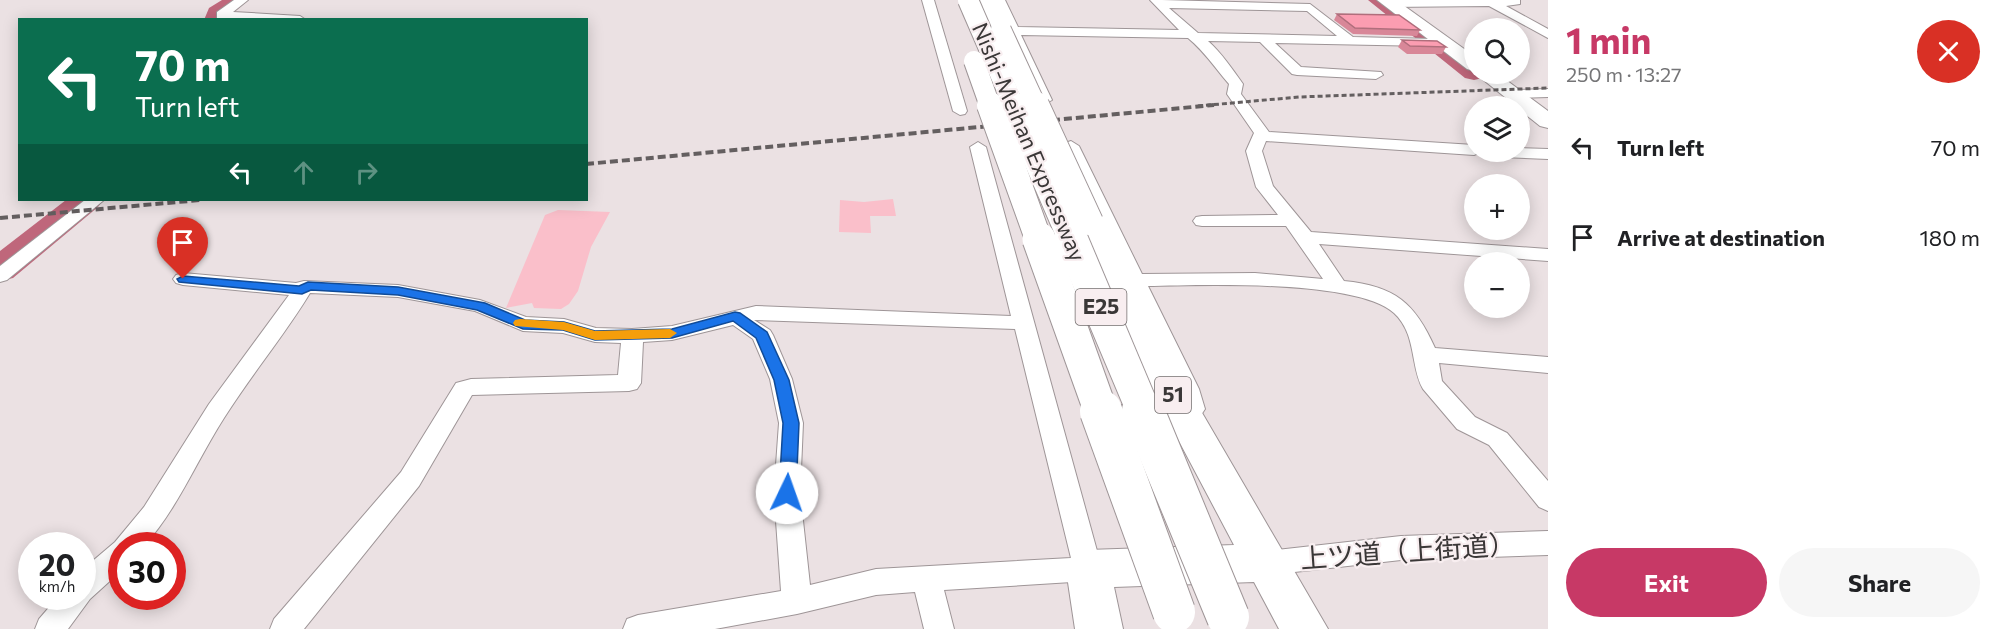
<!DOCTYPE html>
<meta charset="utf-8">
<style>
:root{--surface:#fff;--page:#f6f6f6;--text:#202124;--muted:#757577;--accent:#c73966}
body{margin:0;font-family:Commissioner,"Noto Sans JP",sans-serif;background:var(--page);color:var(--text);height:100vh;display:flex;flex-direction:column;font-size:22px;white-space:nowrap}
*{box-sizing:border-box;margin:0}
p{font-size:20px;color:var(--muted)}
.icon{flex:none;width:33px;height:33px;fill:none;stroke:currentColor;stroke-width:2;stroke-linecap:round;stroke-linejoin:round}
.map{position:relative;flex:1;overflow:hidden}
.sheet{display:flex;flex-direction:column;background:var(--surface);width:450px}
.sheet>*{flex:none}
.hud{position:absolute;left:18px;top:18px;width:570px;height:183px;border-radius:0px;box-shadow:0 3px 15px #0003;background:#0b6e4f;color:#fff;overflow:hidden}
.tools{position:absolute;left:1464px;top:18px;display:grid;gap:12px}
.tools a{display:grid;place-items:center;width:66px;height:66px;border-radius:50%;background:var(--surface);box-shadow:0 3px 15px #0003;font-size:30px}
.speed{position:absolute;left:18px;top:532px;display:flex;gap:12px;font-size:30px;font-weight:700;text-align:center}
.speed>*{display:grid;place-content:center;width:78px;height:78px;border-radius:50%;background:var(--surface);box-shadow:0 3px 15px #0003;line-height:1}
.speed small{font-size:15px;font-weight:400}
.speed .limit{border:9px solid #d22;background:#fff;color:#111}
.pin{position:absolute;display:grid;place-items:center;width:51px;height:51px;color:#fff;margin:-62px -26px;border-radius:50% 50% 50% 0;rotate:-45deg;box-shadow:0 0 6px #0007}
.pin .icon{rotate:45deg}
.me{position:absolute;width:66px;margin:-33px;rotate:3deg;stroke-linejoin:round;filter:drop-shadow(0 0 4px #0008)}
.turn{display:flex;align-items:center;gap:21px;height:126px;padding:0 18px;font-size:27px}
.turn .icon{width:78px;height:78px;stroke-width:2.5}
.turn b{display:block;font-size:42px;line-height:51px}
.lanes{display:flex;align-items:center;height:57px;padding:0 18px;background:#0003;justify-content:center;gap:30px;direction:ltr}
.lanes .off{opacity:.35}
.round{display:grid;place-items:center;flex:none;width:63px;height:63px;border-radius:32px;background:var(--page)}
.overview{display:flex;align-items:center;justify-content:space-between;height:102px;padding:0 18px}
h1{font-size:36px;font-weight:700;line-height:45px;color:var(--accent)}
.primary-button{display:flex;gap:12px;margin-top:auto;padding:12px 18px}
.primary-button a{flex:1;height:69px;border-radius:36px;background:var(--accent);color:#fff;font-size:24px;font-weight:700;line-height:69px;text-align:center}
.primary-button a+a{background:var(--page);color:var(--text)}
ul{padding:0;list-style:none}
li{display:flex;align-items:center;gap:18px;height:90px;padding:0 18px}
li div{flex:1}
li b{display:block;font-size:22px}
li em{font-style:normal}
main{display:flex;flex:1;min-height:0}
.map>svg:first-child{display:block}
</style>
<main>
<div class="map">
<svg width="1548" height="629" viewBox="0 0 1548 629">
<rect width="100%" height="100%" fill="#ebe1e3"/>
<g fill="#fabfca">
<polygon points="893,199 896,216 870,216 871,233 839,232 840,200 864,202"/>
<polygon points="558,210 610,212 591,247 578,291 569,304 561,309 534,308 532,303 506,308 545,215"/>
</g>
<g fill="none" stroke-linecap="round" stroke-linejoin="round">
<g fill="#bf677b" fill-rule="evenodd">
<polygon points="222,0 248,0 234,12 273,15 276,20 204,20 209,8"/>
<polygon points="1368,0 1393,0 1474,60 1474,74 1486,74 1483,78 1474,80 1465,78"/>
<polygon points="66,200 103,200 98,207 13,278 0,281 0,251"/>
</g>
<g stroke="#9e9597" stroke-width="2">
<g id="minor">
<polygon points="234,0 248,0 233,12 300,16 306,20 217,18 217,12"/>
<polygon points="922,0 934,0 967,111 965,114 960,115 953,111"/>
<path d="M993 0H1005L1018 27 1179 30 1150 0H1162L1310 4 1353 37 1433 39 1434 42 1433 45 1428 46 1275 43 1301 67 1381 72 1383 75 1376 79 1297 75 1292 74 1260 42 1208 41C1221 52 1233 70 1243 84L1241 94 1269 132 1474 145V152H1481L1474 155 1266 141 1262 151 1273 186 1311 232 1548 249V261L1319 244 1344 281C1395 286 1415 303 1435 348L1548 357V373L1439 363 1442 381 1475 417 1507 433 1548 481V511L1539 507 1489 445 1457 429 1423 389C1410 367 1417 334 1394 313 1356 279 1201 285 1148 286L1199 389 1205 409 1201 415 1193 418 1185 415 1175 389 1063 146 1065 143 1071 141 1079 146 1142 274 1255 273 1323 279 1286 226H1202L1196 225 1193 221 1196 217 1202 216 1278 215 1256 187 1246 151 1254 133 1227 94 1229 84C1215 68 1205 52 1188 38L1021 35 1052 100 1045 104 1038 100ZM1169 8 1307 11 1337 36 1198 33Z"/>
<polygon points="1387,0 1520,0 1520,4 1506,6 1548,29 1548,38 1489,6 1389,7 1383,3"/>
<polygon points="1548,89 1548,97 1513,98 1506,94 1513,90"/>
<path d="M978 142 986 147 1102 569 1098 578 1088 581 944 590 954 629H924L915 592 876 595 797 614 715 629H623L627 619 638 615 781 591 774 493 779 423 770 379 753 339 733 325 672 340 643 342 641 383 637 389 629 391 472 395 419 486 304 629H270L274 619 401 472 456 383 471 379 618 375 621 343 595 342 563 333 523 331 475 311 398 297 310 293C284 336 251 375 224 418 197 460 178 508 144 546H122V570L90 599 68 629H35L39 619 58 597H82V570L115 542 144 507 209 404 289 295 183 285 176 283 173 279 176 275 183 273 296 283 304 281 398 285 480 300 526 317 564 319 596 328 632 329 672 326 756 306 1011 316 970 147ZM754 320 1015 329 1071 558 876 569 810 585 800 493 803 423 792 379 773 335 770 330Z"/>
<polygon points="1520,148 1548,149 1548,159 1501,157 1493,152 1520,152"/>
<polygon points="85,200 104,200 7,280 0,282 0,266"/>
<polygon points="1548,531 1548,555 1401,560 1267,575 1257,572 1253,563 1257,554 1267,551 1401,536"/>
</g>
</g>
<g stroke="#9e9597" stroke-width="2">
<g id="secondary">
<polygon points="1377,0 1396,0 1474,56 1474,71 1467,69"/>
<polygon points="1476,74 1498,74 1548,111 1548,128 1540,126 1520,110 1520,106 1516,106"/>
</g>
</g>
<g stroke="#9e9597" stroke-width="2">
<g id="primary">
<polygon points="978,0 996,0 1011,30 1008,34 994,34"/>
<polygon points="1090,213 1100,216 1104,222 1180,375 1328,629 1279,629 1254,582 1114,587 1123,629 1075,629 1066,569 1072,555 1088,550 1234,545 1144,375 1076,222 1080,216"/>
</g>
</g>
<use href="#minor" fill="#fff" fill-rule="evenodd"/>
<use href="#secondary" fill="#fff" fill-rule="evenodd"/>
<use href="#primary" fill="#fff" fill-rule="evenodd"/>
<polyline stroke="#645f60" stroke-width="3" stroke-dasharray="5 3" stroke-linecap="butt" points="1198,106 1299,97 1548,88"/>
<g stroke="#645f60" stroke-width="4" stroke-dasharray="8 4" stroke-linecap="butt">
<polyline points="586,164 1214,105"/>
<polyline points="0,218 200,200"/>
</g>
<g stroke="#9e9597" stroke-width="22" stroke-linecap="butt">
<polyline id="primary-bridge-far1" points="1001,30 1036,106"/>
</g>
<g stroke="#9e9597" stroke-width="28" stroke-linecap="butt">
<polyline id="primary-bridge" points="1036,105 1090,222"/>
</g>
<g stroke="#9e9597" stroke-width="22" stroke-linecap="butt">
<g id="motorway-bridge-far3">
<polyline points="968,0 1014,106"/>
<polyline points="974,61 990,106"/>
</g>
</g>
<g stroke="#9e9597" stroke-width="28" stroke-linecap="butt">
<g id="motorway-bridge-far2">
<polyline points="990,105 1039,241"/>
<polyline points="1013,105 1072,241"/>
</g>
</g>
<g stroke="#9e9597" stroke-width="35" stroke-linecap="butt">
<g id="motorway-bridge-far1">
<polyline points="1039,239 1101,412"/>
<polyline points="1071,239 1144,412"/>
</g>
</g>
<g stroke="#9e9597" stroke-width="44" stroke-linecap="butt">
<g id="motorway-bridge">
<polyline points="1101,411 1174,612"/>
<polyline points="1143,411 1228,617"/>
</g>
</g>
<use href="#primary-bridge-far1" stroke="#fff" stroke-width="20"/>
<use href="#primary-bridge" stroke="#fff" stroke-width="26"/>
<use href="#motorway-bridge-far3" stroke="#fff" stroke-width="20"/>
<use href="#motorway-bridge-far2" stroke="#fff" stroke-width="26"/>
<use href="#motorway-bridge-far1" stroke="#fff" stroke-width="33"/>
<use href="#motorway-bridge" stroke="#fff" stroke-width="42"/>
</g>
<g fill="#d88798">
<polygon points="1337,14 1420,30 1417,36 1353,34 1334,20"/>
<polygon points="1402,40 1446,47 1442,54 1407,54 1398,47"/>
</g>
<g fill="#fb9db1" stroke="#b06e7c" stroke-width="1.5">
<polygon points="1337,14 1399,15 1420,30 1355,28"/>
<polygon points="1402,40 1437,41 1446,47 1410,46"/>
</g>
<polygon fill="#1a73e8" stroke="#114b97" stroke-width="1.5" points="183,276 299,286 308,282 398,287 485,303 525,320 564,322 595,331 672,329 735,312 740,313 767,332 789,380 799,423 796,493 793,497 787,499 781,497 779,493 783,423 774,380 756,338 733,321 672,338 595,340 563,330 523,329 477,310 398,295 311,290 302,294 179,282 177,279"/>
<polygon fill="#f59e0b" points="520,319 564,322 595,331 670,329 677,333 670,338 595,340 563,330 515,326 513,323 515,320"/>
<g text-anchor="middle" stroke-width="4.5" stroke-linejoin="round" paint-order="stroke">
<g fill="#f8eef0" stroke="#736e6e" stroke-width="1.5">
<rect x="1075.5" y="289" width="51" height="36" rx="4.5"/>
<rect x="1155" y="377" width="36" height="36" rx="4.5"/>
</g>
<g font-size="21" font-weight="bold" fill="#3a3737">
<text x="1101" y="314">E25</text>
<text x="1173" y="402">51</text>
</g>
<g font-size="22" fill="#3a3737" stroke="#f8eef0">
<text transform="translate(1029 142) rotate(67)" y="8">Nishi-Meihan Expressway</text>
</g>
<g font-size="27" fill="#3a3737" stroke="#f8eef0">
<text transform="translate(1408 552) rotate(-4)" y="9">上ツ道（上街道）</text>
</g>
</g>
</svg>
<div class="tools">
<a><svg class="icon" aria-label="search" viewBox="0 0 24 24"><circle cx="10" cy="10" r="6"/><path d="M15 15l6 6"/></svg></a>
<a><svg class="icon" aria-label="layers" viewBox="0 0 24 24"><path d="M12 4l9 5-9 5-9-5zM3 14l9 5 9-5"/></svg></a>
<a>+</a>
<a>−</a>
</div>
<div class="speed"><div>20<small>km/h</small></div><div class="limit">30</div></div>
<div class="pin" style="left:183px;top:279px;background:#d93025"><svg class="icon" aria-label="arrive" viewBox="0 0 24 24"><path d="M6 21V4h12l-3 4 3 4H6"/></svg></div>
<svg class="me" style="left:787px;top:493px" viewBox="-20 -20 40 40"><circle r="19" fill="#fff"/><path d="M0-13L10 11 0 6-10 11z" fill="#1a73e8"/></svg>
<div class="hud">
<div class="turn"><svg class="icon" aria-label="left" viewBox="0 0 24 24"><path d="M17 20v-9H6M10 6l-5 5 5 5"/></svg><div><b>70 m</b>Turn left</div></div>
<div class="lanes"><svg class="icon" aria-label="left" viewBox="0 0 24 24"><path d="M17 20v-9H6M10 6l-5 5 5 5"/></svg><svg class="icon off" aria-label="ahead" viewBox="0 0 24 24"><path d="M12 20V5M6 11l6-6 6 6"/></svg><svg class="icon off" aria-label="right" viewBox="0 0 24 24"><path d="M7 20v-9h11M14 6l5 5-5 5"/></svg></div>
</div>
</div>
<section class="sheet">
<div class="overview"><div><h1>1 min</h1><p>250 m · 13:27</p></div><a class="round" style="background:#d93025;color:#fff"><svg class="icon" aria-label="close" viewBox="0 0 24 24"><path d="M6 6l12 12M18 6L6 18"/></svg></a></div>
<ul>
<li><svg class="icon" aria-label="left" viewBox="0 0 24 24"><path d="M17 20v-9H6M10 6l-5 5 5 5"/></svg><div><b>Turn left</b></div><em>70 m</em></li>
<li><svg class="icon" aria-label="arrive" viewBox="0 0 24 24"><path d="M6 21V4h12l-3 4 3 4H6"/></svg><div><b>Arrive at destination</b></div><em>180 m</em></li>
</ul>
<div class="primary-button"><a>Exit</a><a>Share</a></div>
</section>
</main>
